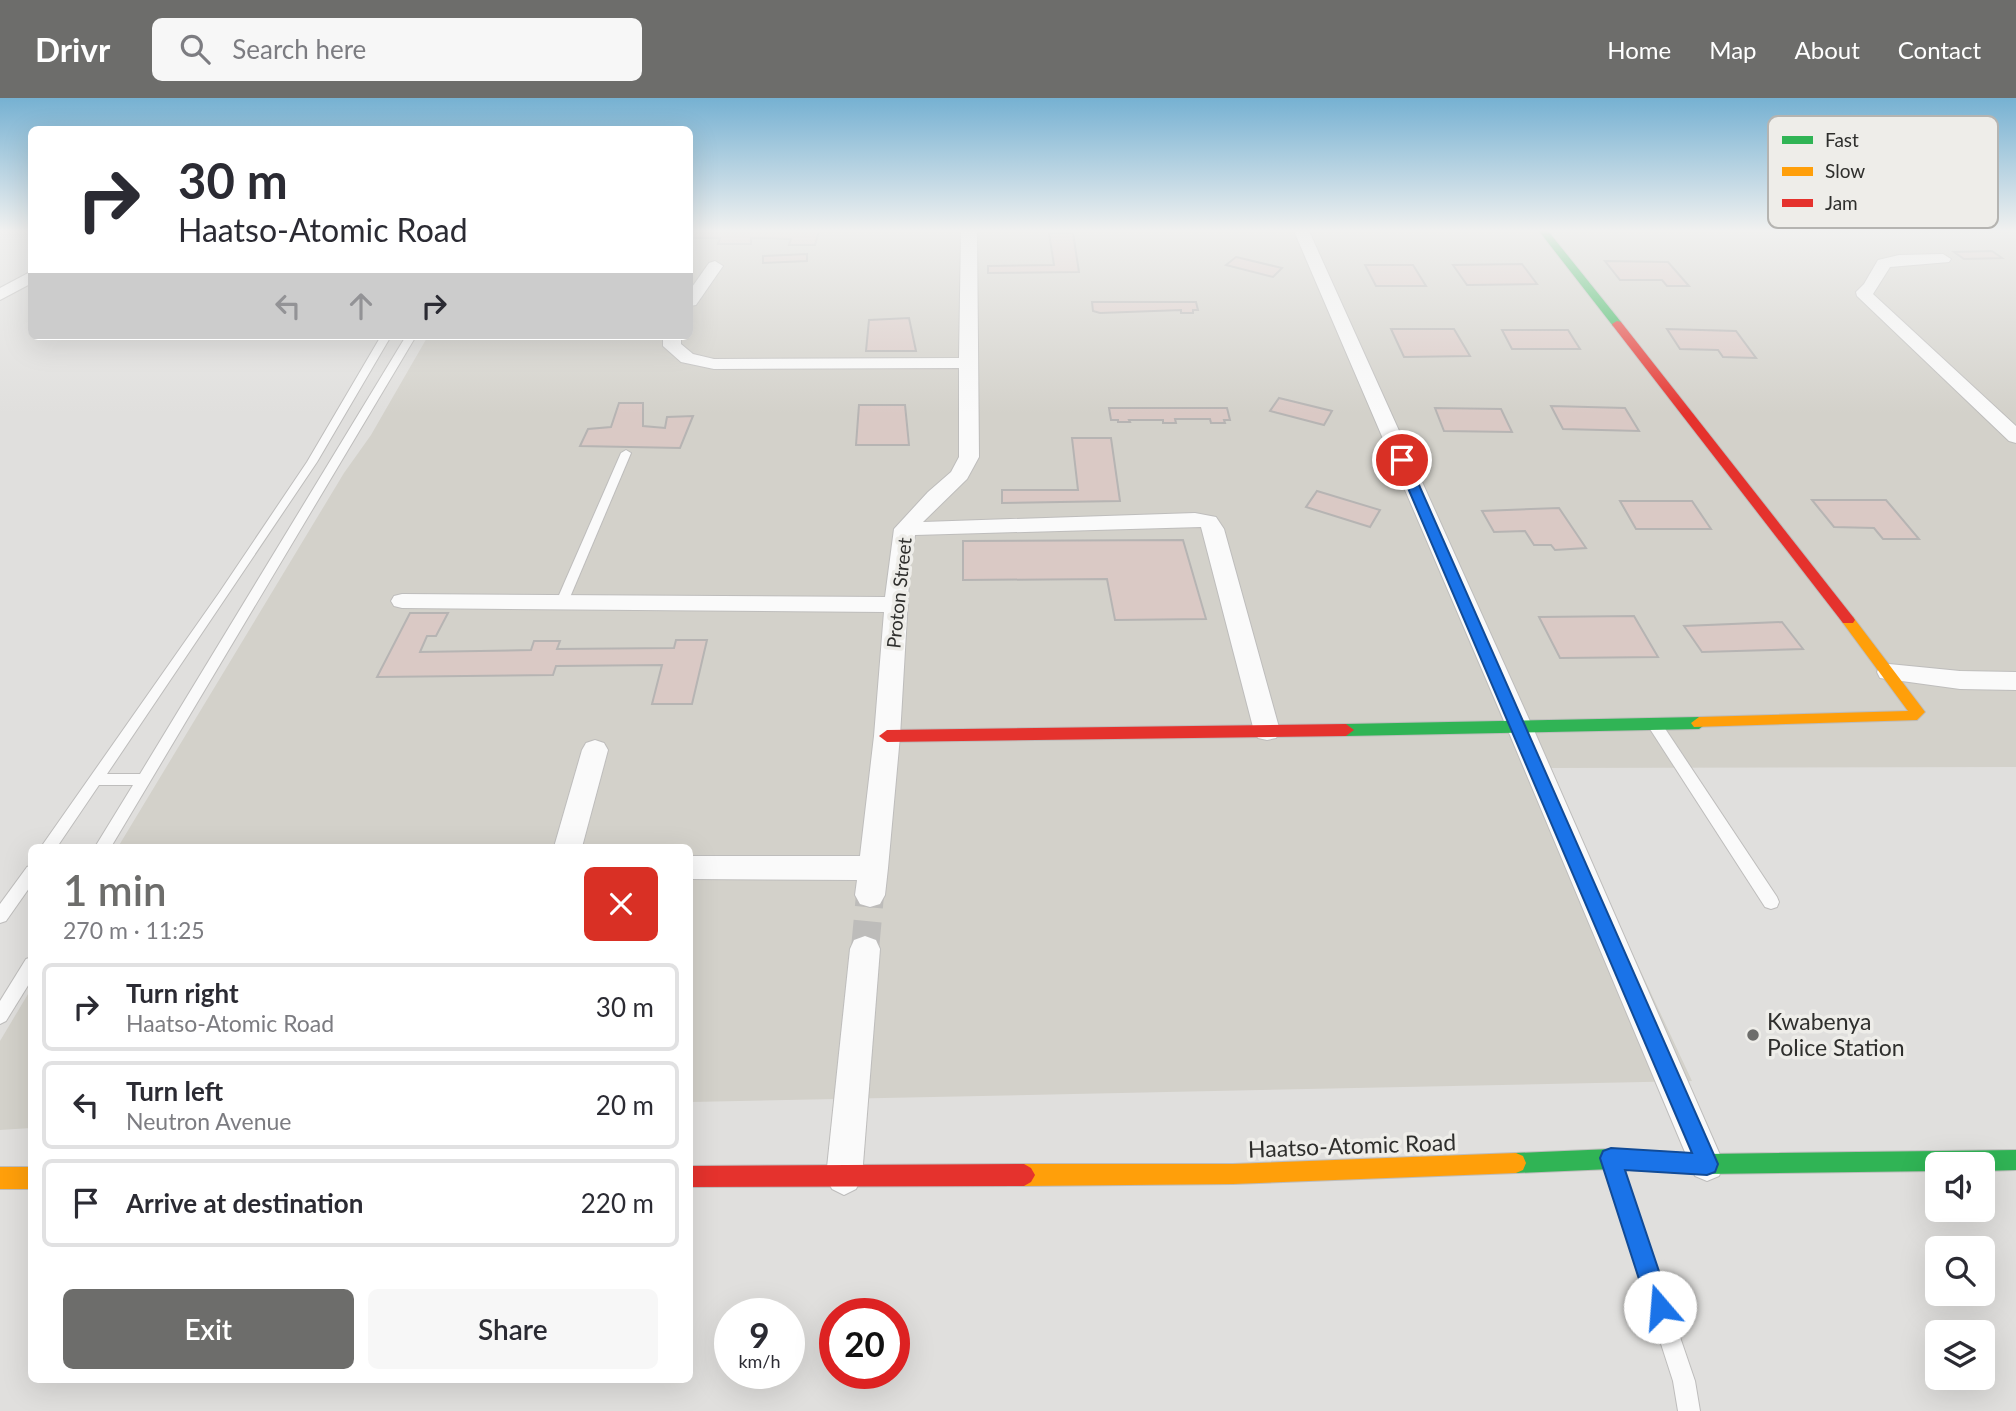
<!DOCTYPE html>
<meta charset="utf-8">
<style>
:root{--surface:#fff;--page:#f7f7f7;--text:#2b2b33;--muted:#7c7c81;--line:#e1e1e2;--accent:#6d6d6b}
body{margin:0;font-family:Lato,sans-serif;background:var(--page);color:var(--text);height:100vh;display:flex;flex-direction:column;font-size:26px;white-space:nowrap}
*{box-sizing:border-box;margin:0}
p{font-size:23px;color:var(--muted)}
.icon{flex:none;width:38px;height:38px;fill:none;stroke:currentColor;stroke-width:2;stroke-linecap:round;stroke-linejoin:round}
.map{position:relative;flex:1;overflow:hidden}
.side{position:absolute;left:28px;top:746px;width:665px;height:539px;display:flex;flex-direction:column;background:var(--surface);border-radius:10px;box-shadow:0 7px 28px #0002}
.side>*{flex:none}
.top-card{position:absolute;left:28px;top:28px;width:665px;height:214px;border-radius:10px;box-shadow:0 7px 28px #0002;background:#fff;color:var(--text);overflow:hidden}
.controls{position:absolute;left:1925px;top:1054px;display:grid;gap:14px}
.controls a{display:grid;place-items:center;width:70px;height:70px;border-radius:10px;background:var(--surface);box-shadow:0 7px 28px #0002;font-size:35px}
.speed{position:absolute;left:714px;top:1200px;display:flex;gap:14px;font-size:35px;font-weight:700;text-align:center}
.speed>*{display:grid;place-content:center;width:91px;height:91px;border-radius:50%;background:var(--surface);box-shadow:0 7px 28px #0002;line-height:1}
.speed small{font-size:18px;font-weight:400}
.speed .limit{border:10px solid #d22;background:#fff;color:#111}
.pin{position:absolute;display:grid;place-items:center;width:60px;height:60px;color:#fff;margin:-30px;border:4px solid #fff;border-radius:50%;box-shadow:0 2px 7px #0007}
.me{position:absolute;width:77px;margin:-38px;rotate:342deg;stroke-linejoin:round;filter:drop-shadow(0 0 5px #0008)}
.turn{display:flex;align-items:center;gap:24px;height:147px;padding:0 35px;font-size:32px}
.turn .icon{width:91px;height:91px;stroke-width:2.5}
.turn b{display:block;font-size:49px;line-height:60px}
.lanes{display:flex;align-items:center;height:66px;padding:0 35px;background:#0003;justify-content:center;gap:35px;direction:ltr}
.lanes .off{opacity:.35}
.round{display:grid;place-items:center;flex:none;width:74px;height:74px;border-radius:10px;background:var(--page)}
.headline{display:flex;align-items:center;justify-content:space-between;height:119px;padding:0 35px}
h1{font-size:42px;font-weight:600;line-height:52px;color:var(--accent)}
.action{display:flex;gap:14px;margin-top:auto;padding:14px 35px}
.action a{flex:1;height:80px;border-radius:10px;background:var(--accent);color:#fff;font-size:28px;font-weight:600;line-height:80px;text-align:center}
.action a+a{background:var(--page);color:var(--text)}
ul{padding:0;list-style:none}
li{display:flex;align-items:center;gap:21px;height:88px;margin:0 14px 10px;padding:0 21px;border:4px solid var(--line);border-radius:10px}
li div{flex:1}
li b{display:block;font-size:26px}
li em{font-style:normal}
header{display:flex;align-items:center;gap:42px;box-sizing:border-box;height:98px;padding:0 35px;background:var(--accent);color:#fff}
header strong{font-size:33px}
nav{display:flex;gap:38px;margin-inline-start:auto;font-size:24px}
.search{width:490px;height:63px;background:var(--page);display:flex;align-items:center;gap:18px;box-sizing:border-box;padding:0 24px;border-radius:10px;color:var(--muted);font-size:26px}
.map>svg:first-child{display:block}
</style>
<header>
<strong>Drivr</strong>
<div class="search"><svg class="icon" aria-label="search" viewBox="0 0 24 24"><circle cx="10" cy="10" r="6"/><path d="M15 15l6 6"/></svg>Search here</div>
<nav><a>Home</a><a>Map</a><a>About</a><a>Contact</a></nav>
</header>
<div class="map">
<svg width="2016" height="1313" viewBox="0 0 2016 1313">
<rect width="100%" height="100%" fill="#e0dfdd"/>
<g fill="#d3d1ca">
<polygon points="690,133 2016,133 2016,669 1546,670 1692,983 690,1004 690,749 118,749 344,375 371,337 428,238 690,238"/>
<polygon points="31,891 31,1030 0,1032 0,943"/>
</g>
<g fill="#dac9c5" stroke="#b6b4b3" stroke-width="2">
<polygon points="690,133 819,133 815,147 789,147 791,141 751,140 751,146 718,146 720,140 690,140"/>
<polygon points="1049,135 1073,135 1079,174 988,175 988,168 1054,167"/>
<polygon points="1992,153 2002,160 1964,161 1954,154"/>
<polygon points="807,156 807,163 763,165 763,158"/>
<polygon points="1236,159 1282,170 1273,179 1226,167"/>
<polygon points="1605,163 1668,164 1689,188 1667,188 1662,182 1620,182"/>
<polygon points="1522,166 1537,186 1467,187 1453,167"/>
<polygon points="1365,167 1413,167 1426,188 1376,188"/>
<polygon points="1092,204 1196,204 1198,212 1193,212 1193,215 1181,215 1181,212 1100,215 1093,213"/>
<polygon points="909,220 916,253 866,253 869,222"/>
<polygon points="1391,231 1454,231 1470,258 1404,259"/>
<polygon points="1667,231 1736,233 1756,260 1723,259 1718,252 1680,251"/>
<polygon points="1502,232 1568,232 1580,251 1512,251"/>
<polygon points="1279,300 1332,313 1324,327 1270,313"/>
<polygon points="619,305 643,305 643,328 665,330 667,319 693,318 680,350 580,348 588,331 611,329"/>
<polygon points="859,307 905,307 909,347 856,347"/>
<polygon points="1551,308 1625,310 1639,333 1563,331"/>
<polygon points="1109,310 1227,310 1230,322 1224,322 1225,325 1211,325 1210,321 1175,321 1176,325 1163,325 1163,322 1129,322 1130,324 1118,324 1118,322 1111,322"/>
<polygon points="1435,310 1501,311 1512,334 1444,333"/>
<polygon points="1072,340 1111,340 1120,403 1002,405 1002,392 1078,392"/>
<polygon points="1317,393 1380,412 1370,429 1306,409"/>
<polygon points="1812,402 1886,402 1919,441 1883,441 1874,430 1834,429"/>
<polygon points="1620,403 1692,403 1711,431 1636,431"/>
<polygon points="1559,410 1586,450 1555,452 1551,447 1534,447 1525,433 1494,434 1482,413"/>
<polygon points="1183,442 1206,521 1115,522 1107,481 963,482 963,443"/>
<polygon points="410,515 448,515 436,538 427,538 420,554 531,552 534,543 560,543 557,551 674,550 676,542 707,542 692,606 652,606 662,567 556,568 553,577 377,579"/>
<polygon points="1634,518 1658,559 1560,560 1539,519"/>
<polygon points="1782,524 1803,551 1702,554 1684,528"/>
</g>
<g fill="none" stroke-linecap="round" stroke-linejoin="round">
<polyline stroke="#bdbcba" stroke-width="28" stroke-dasharray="28 14" stroke-linecap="butt" points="865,851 870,797"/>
<g stroke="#bebdbc" stroke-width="2">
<g id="lane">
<polygon points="381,238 391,238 317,364 107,676 140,676 406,238 416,238 111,749 95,749 133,687 99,687 57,749 41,749 219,495 307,364"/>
<polygon points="626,352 631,355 568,504 566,507 558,507 556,504 621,355"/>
<polygon points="1655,622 1660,623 1777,799 1779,804 1777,809 1771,811 1765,809 1650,631 1648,627"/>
<polygon points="32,767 32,786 6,823 0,825 0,806 27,769"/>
<polygon points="32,859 32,881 6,923 0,926 0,903 26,861"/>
<polygon points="1613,1060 1620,1062 1622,1069 1695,1283 1700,1313 1678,1313 1673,1283 1604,1069 1606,1062"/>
</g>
</g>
<g stroke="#bebdbc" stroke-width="2">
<g id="street">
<polygon points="961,133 977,133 979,359 967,381 923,424 1195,415 1216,419 1224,431 1280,633 1276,640 1267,642 1258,640 1254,633 1201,429 915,437 910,466 900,638 888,770 885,797 880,806 870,809 860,806 855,797 857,782 690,781 690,758 860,758 874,638 884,514 402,510 394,508 391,503 394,498 402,496 885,499 894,431 928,394 951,374 959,359 959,270 714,271 681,264 663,248 663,238 681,238 681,246 693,256 714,261 959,260"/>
<polygon points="1294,133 1309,133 1533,630 1724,1066 1719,1078 1707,1083 1695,1078 1507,630"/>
<polygon points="1943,156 1951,161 1949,164 1890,169 1873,196 2016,328 2016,345 2009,343 1857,198 1856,194 1864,186 1878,162 1899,157"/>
<polygon points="715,163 723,168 696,207 690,208 690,192 709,165"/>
<polygon points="32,173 32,185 0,202 0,190"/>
<polygon points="1889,566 1960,573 2016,574 2016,592 1960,591 1880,580 1877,574 1880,568"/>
<polygon points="595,642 604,645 608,652 582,749 554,749 582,652 586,645"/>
<polygon points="865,838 876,842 880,851 862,1079 856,1091 844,1097 832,1091 826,1079 850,851 854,842"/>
</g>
</g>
<g stroke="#bebdbc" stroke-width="2">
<g id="fast">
<polygon points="1539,133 1548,133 1621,224 1621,228 1613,228"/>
<polygon points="1699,619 1707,625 1699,631 1346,638 1338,632 1346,626"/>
<polygon points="1611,1051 1707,1056 2016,1052 2016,1072 1983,1073 1983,1066 1937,1066 1937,1073 1707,1076 1611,1071 1516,1075 1509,1072 1506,1065 1509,1058 1516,1055"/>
</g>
</g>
<g stroke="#bebdbc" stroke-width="2">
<g id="slow">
<polygon points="1848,517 1853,519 1922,610 1925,614 1917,622 1694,629 1691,625 1699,619 1908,613 1843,525 1841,522"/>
<polygon points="1516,1055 1523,1058 1526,1065 1523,1072 1516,1075 1233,1086 1024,1088 1017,1084 1013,1077 1017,1070 1024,1066 1233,1066"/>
<rect x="0" y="1069" width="32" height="22"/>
</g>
</g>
<g stroke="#bebdbc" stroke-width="2">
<g id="jam">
<polygon points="1617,223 1621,224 1853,519 1855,522 1853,525 1843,525 1613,228 1612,226"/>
<polygon points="1346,626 1354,632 1346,638 887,644 879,638 887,632"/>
<polygon points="1024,1066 1031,1070 1035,1077 1031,1084 1024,1088 690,1089 690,1068"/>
</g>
</g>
<use href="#lane" fill="#fafafa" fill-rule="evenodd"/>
<use href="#street" fill="#fafafa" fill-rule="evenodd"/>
<use href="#fast" fill="#30b455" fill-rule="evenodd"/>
<use href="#slow" fill="#ff9f0a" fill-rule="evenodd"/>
<use href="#jam" fill="#e5322d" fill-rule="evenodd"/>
</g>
<linearGradient id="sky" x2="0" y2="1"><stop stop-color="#76b1d2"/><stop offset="0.42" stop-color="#f1f1f0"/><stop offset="1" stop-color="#f1f1f0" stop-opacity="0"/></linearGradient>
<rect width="2016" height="316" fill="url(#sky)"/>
<polygon fill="#1a73e8" stroke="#114b97" stroke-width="2" points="1402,358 1408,362 1718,1066 1715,1074 1707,1077 1625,1072 1671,1209 1668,1217 1660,1221 1652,1217 1648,1209 1600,1060 1603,1053 1611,1050 1692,1055 1396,362"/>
<circle fill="#6d6d6b" stroke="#eeede9" stroke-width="2.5" cx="1753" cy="937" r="7"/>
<g text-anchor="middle" stroke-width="7" stroke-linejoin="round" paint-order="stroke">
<g font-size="19" fill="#2f2f2d" stroke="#eeede9">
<text transform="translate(899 495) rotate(-84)" y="7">Proton Street</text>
</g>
<g font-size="23" fill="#2f2f2d" stroke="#eeede9" text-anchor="start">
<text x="1767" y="932">Kwabenya<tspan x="1767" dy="26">Police Station</tspan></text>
</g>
<g font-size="23" fill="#2f2f2d" stroke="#eeede9">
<text transform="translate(1352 1048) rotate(-2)" y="8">Haatso-Atomic Road</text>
</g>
</g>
<rect x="1768" y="18" width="230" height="112" rx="10" fill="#eeede9" stroke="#b5b4b1" stroke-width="2"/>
<rect x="1782" y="38" width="31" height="8" fill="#30b455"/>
<rect x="1782" y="69" width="31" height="9" fill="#ff9f0a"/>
<rect x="1782" y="101" width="31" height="8" fill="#e5322d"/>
<g font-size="19" fill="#2f2f2d">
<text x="1825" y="49">Fast</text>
<text x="1825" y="80">Slow</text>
<text x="1825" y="112">Jam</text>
</g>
</svg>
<div class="controls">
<a><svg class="icon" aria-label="sound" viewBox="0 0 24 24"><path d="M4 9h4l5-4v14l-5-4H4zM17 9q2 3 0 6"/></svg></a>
<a><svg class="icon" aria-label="search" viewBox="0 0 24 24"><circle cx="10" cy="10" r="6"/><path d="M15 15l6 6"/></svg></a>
<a><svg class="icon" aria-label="layers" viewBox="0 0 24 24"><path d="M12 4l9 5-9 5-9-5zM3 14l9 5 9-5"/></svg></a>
</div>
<div class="speed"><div>9<small>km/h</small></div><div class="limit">20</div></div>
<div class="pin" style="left:1402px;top:362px;background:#d93025"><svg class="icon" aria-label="arrive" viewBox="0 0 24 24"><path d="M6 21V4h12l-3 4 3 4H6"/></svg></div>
<svg class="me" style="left:1660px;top:1209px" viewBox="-20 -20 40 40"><circle r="19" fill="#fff"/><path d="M0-13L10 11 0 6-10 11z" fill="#1a73e8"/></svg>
<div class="top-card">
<div class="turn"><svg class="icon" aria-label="right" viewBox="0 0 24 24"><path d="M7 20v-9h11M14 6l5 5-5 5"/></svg><div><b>30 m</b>Haatso-Atomic Road</div></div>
<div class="lanes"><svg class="icon off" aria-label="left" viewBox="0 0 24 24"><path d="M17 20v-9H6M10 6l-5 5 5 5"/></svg><svg class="icon off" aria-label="ahead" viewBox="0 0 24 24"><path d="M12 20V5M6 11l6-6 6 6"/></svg><svg class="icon" aria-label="right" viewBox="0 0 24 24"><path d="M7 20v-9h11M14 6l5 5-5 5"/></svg></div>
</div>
<section class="side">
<div class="headline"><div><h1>1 min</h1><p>270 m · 11:25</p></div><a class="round" style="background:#d93025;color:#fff"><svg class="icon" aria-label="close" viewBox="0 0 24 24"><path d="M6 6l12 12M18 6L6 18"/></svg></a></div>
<ul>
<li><svg class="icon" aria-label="right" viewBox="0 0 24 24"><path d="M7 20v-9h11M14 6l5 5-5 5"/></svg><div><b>Turn right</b><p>Haatso-Atomic Road</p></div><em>30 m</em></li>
<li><svg class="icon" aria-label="left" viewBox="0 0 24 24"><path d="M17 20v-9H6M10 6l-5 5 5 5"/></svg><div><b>Turn left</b><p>Neutron Avenue</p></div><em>20 m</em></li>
<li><svg class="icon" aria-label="arrive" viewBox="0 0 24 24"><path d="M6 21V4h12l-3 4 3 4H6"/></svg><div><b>Arrive at destination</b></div><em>220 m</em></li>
</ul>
<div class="action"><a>Exit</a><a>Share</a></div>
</section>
</div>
